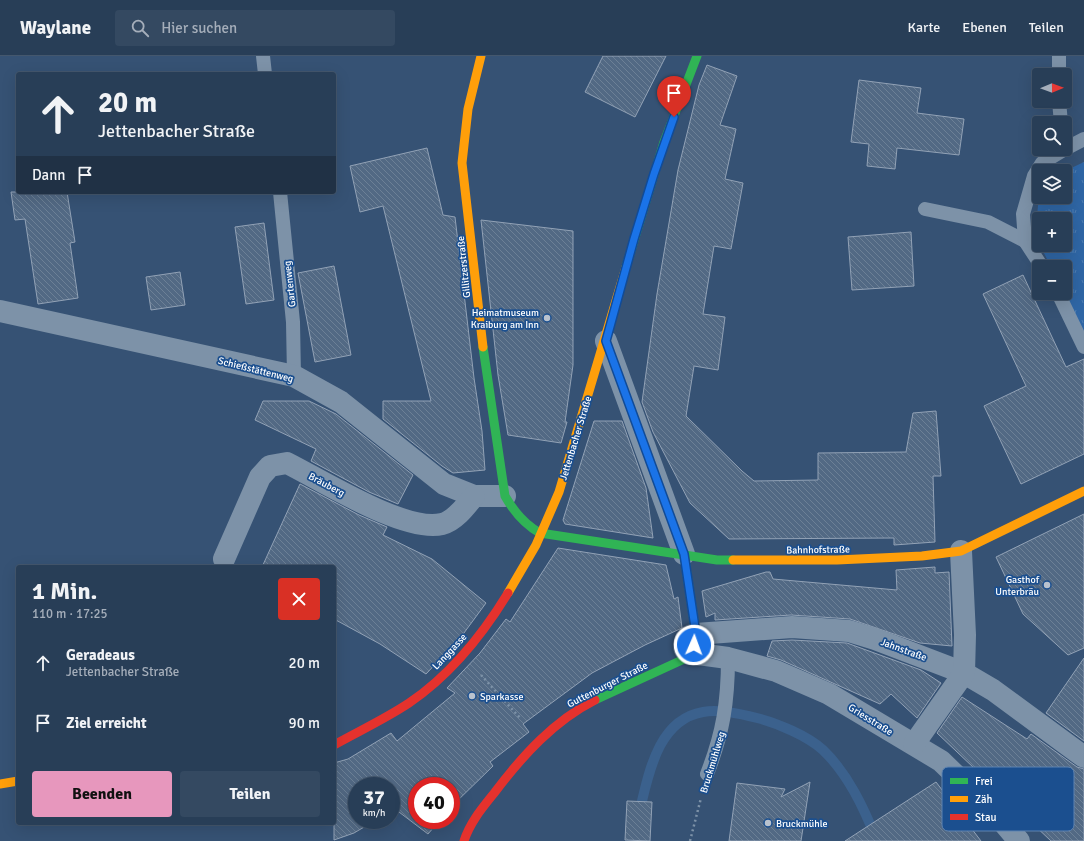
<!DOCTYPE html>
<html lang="de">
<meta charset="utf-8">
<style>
:root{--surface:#283e57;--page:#344961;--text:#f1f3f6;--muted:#a5aeba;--line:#44576d;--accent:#e797bd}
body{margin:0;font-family:Signika,sans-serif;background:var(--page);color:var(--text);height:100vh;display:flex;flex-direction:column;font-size:15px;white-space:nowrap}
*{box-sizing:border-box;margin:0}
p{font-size:13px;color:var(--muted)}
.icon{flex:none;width:22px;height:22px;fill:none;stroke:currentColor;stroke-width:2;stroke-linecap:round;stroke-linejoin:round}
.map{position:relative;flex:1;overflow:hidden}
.side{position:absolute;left:16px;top:509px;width:320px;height:260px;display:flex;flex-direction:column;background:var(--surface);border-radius:4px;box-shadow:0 4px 16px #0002,0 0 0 1px var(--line)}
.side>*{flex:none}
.top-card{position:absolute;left:16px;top:16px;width:320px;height:122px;border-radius:4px;box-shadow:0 4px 16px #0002,0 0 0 1px var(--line);background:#283e57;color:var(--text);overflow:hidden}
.needle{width:26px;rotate:89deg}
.controls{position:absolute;left:1032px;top:12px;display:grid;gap:8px}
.controls a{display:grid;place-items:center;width:40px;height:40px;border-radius:4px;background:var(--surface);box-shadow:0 4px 16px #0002,0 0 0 1px var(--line);font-size:20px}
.speed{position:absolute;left:348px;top:721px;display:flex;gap:8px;font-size:20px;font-weight:700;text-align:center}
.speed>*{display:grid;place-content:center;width:52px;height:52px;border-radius:50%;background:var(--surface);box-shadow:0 4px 16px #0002,0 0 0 1px var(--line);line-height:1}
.speed small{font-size:10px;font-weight:400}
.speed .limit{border:6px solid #d22;background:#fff;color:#111}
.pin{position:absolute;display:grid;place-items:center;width:34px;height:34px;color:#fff;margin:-41px -17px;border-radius:50% 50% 50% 0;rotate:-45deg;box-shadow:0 0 4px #0007}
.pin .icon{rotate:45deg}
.me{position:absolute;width:44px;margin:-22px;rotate:2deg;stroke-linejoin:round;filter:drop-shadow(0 0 3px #0008)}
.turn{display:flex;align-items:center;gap:14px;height:84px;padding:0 16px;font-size:18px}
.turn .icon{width:52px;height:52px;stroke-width:2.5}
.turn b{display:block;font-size:28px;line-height:34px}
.then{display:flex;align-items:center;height:38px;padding:0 16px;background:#0003;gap:8px;font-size:15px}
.round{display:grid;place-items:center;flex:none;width:42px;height:42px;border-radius:4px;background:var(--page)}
.summary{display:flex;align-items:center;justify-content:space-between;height:68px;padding:0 16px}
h1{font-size:24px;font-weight:700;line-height:30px}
.action{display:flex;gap:8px;margin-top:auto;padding:8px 16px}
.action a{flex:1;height:46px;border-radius:4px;background:var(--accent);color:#111;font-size:16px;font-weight:700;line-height:46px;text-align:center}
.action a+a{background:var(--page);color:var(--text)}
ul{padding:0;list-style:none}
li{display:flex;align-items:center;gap:12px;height:60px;padding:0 16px}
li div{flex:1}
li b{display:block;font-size:15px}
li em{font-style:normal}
header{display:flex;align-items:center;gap:24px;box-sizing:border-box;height:56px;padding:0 20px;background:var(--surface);border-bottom:1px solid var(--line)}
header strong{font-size:19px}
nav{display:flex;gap:22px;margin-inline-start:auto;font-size:14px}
.search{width:280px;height:36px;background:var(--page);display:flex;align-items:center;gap:10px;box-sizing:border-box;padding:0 14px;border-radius:4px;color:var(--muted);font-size:15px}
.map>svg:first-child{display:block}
</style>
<header>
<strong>Waylane</strong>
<div class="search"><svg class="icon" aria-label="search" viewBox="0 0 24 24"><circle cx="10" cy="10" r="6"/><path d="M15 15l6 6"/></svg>Hier suchen</div>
<nav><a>Karte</a><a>Ebenen</a><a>Teilen</a></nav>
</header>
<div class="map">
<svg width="1084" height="785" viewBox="0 0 1084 785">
<defs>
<pattern id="grass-tufts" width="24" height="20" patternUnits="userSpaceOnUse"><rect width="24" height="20" fill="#2f66a5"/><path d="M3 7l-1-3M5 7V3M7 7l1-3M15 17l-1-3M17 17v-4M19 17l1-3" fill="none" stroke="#4e7db2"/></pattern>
<pattern id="building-back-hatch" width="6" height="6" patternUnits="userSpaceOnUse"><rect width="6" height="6" fill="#526984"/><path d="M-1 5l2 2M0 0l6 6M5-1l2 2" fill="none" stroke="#6c8096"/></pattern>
</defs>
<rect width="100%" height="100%" fill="#365274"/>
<polygon fill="url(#grass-tufts)" points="1084,106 1084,278 1065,237 1065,211 1051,211 1040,189 1065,189 1065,163 1039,163 1039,187 1035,178 1039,141 1065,141 1065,115"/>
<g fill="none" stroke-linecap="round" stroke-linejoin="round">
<path stroke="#3b618d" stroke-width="10" d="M642 745C650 711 661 663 703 656 720 653 741 658 757 662 777 667 808 680 823 694 848 718 864 752 877 785"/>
</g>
<g fill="url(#building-back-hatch)" stroke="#92a2b6">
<polygon points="603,0 666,0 635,61 585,36"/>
<polygon points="707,9 737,20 720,69 736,73 725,123 743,127 731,193 714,190 703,258 725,261 718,314 694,310 686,360 742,415 754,425 818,424 818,397 906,396 913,357 936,355 941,420 933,420 935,486 894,489 894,482 729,483 690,447 653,376 642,346 657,238 678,114 699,29"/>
<polygon points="859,24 921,32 917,57 964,63 959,99 897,92 895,113 867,110 869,88 851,86"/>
<polygon points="427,92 443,159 455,161 474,322 482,375 485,414 453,417 442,410 383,363 383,345 431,345 383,150 360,156 350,110"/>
<polygon points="11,136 67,136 75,186 70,187 78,242 38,248 25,163 15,164"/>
<polygon points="481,164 573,175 573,309 565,366 567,366 561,387 508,379 498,319"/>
<polygon points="264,167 274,244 246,248 235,171"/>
<polygon points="911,176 914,230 852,234 848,181"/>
<polygon points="334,210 351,299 315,306 298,217"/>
<polygon points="180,216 185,249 151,254 146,221"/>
<polygon points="1023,219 1066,311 1084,303 1084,398 1021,428 984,350 1026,330 983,238"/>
<polygon points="263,345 309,345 336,358 413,419 398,448 369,436 311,405 316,393 255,364"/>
<polygon points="594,365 622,365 646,432 653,482 565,468 563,464"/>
<polygon points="300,428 359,459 387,471 383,479 432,503 486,547 461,581 426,618 380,588 334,563 334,511 262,511"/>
<polygon points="1084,458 1084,592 1068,599 1023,558 996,501"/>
<polygon points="558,492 666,509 674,543 678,541 682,572 645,589 592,617 523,668 529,676 490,706 493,710 451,751 451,730 417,730 417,764 440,764 428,778 395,753 391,755 391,730 357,730 357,764 376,764 354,777 334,784 334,707 348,703 391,677 397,685 455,637 447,632 480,597 506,563 510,566"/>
<polygon points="935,511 935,517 949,516 952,590 920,587 850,563 791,559 715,564 715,557 706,561 702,535 766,516 770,516 773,523 897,534 896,514"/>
<polygon points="792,584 847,587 921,614 941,627 917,662 891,638 880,648 781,604 767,600 772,585"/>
<polygon points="1084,602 1084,685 1046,657"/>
<polygon points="962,641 1027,683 1031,678 1077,711 1084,713 1084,785 1051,785 937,677"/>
<polygon points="810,726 801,785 729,785 737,727 785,733 781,741"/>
<polygon points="936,726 981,785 845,785"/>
<polygon points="627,745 652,746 650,785 625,784"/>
</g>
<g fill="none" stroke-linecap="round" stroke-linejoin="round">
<g stroke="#7d92a8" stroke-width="2.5" stroke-dasharray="2 3" stroke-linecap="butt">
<polyline points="481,619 521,663"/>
<polyline points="690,785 701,742"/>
</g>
<g stroke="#7d92a8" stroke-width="14">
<polyline points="263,0 265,18"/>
<polyline points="1059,0 1059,19"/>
<polyline points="1059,45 1061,67"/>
<polyline points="1065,93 1084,83"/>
<polyline points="280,136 293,266 294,320"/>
<polyline points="925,153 988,166 1025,185"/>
<polyline points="1042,211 1025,185 1023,158 1034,120 1042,107 1065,93"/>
<polyline points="1058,237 1084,291"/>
<path d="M707 718C723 677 728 646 728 602"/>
</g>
<g stroke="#7d92a8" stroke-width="22">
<polyline points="0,255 294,320 341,346 444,428 474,440 505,440"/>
<polyline points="606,285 684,498"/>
<path d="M224 503 260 421 270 410 287 407C323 425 405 477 442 468 455 465 466 450 474 440"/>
<polyline points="696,578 792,571 849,575 875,583 964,617 993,634 1084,701"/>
<polyline points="691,597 728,602 776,615 829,638 941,705 997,759 1019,785"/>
<polyline points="914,688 964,617 965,579 961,495"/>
</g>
<g stroke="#30b455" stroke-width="9">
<polyline points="626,211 664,86 697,0"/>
<path d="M483 291 505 440C514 456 524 468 540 477L717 504H733"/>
<polyline points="595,644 682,604 691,597 696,578 684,498"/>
</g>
<g stroke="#ff9f0a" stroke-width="9">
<polyline points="481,0 468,53 462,107 483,291"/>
<polyline points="733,504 837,504 922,500 961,495 1084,435"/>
<polyline points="508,537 536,489 559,436 626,211"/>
<polyline points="0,728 18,725"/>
</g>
<g stroke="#e5322d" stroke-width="9">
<path d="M334 689C359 675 385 663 409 647 449 620 483 578 508 537"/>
<path d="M464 785C470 766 483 751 495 736 523 699 554 665 595 644"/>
</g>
</g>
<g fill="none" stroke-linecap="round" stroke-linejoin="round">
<g stroke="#114b97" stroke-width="10">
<polyline id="route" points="674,61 654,118 634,183 606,285 684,498 696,578 694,589"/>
</g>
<use href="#route" stroke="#1a73e8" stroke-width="7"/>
</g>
<g fill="#b9c2ce" stroke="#1b4f8f" stroke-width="1.5">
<circle cx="547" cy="262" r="4"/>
<circle cx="1047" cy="529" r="4"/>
<circle cx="472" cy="640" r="4"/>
<circle cx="768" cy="767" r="4"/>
</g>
<g text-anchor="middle" stroke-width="3.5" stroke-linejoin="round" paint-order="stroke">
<g font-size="10" fill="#fff" stroke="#1b4f8f">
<text transform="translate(463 211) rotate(-96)" y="4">Gillitzerstraße</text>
<text transform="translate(289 228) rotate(-96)" y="4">Gartenweg</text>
<text transform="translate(256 313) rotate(14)" y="4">Schießstättenweg</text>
<text transform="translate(575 382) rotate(-73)" y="4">Jettenbacher Straße</text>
<text transform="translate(327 428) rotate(28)" y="4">Bräuberg</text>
<text transform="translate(818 493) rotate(-1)" y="4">Bahnhofstraße</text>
<text transform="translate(904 593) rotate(20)" y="4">Jahnstraße</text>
<text transform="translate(449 595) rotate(-47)" y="4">Langgasse</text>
<text transform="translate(607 628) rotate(-27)" y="4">Guttenburger Straße</text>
<text transform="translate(871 663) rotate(32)" y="4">Griesstraße</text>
<text transform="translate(712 706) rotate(-73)" y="4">Bruckmühlweg</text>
</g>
<g font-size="10" fill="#fff" stroke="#1b4f8f" text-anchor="end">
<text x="539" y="260">Heimatmuseum<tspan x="539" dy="12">Kraiburg am Inn</tspan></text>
<text x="1039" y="527">Gasthof<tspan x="1039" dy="12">Unterbräu</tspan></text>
<text x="480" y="644" text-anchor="start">Sparkasse</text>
<text x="776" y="771" text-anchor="start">Bruckmühle</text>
</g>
</g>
<rect x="942" y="711" width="132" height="64" rx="6" fill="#1b4f8f" stroke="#5f84b1" stroke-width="1"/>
<rect x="950" y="722" width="18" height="6" fill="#30b455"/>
<rect x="950" y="740" width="18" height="6" fill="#ff9f0a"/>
<rect x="950" y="758" width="18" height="6" fill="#e5322d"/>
<g font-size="11" fill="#fff">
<text x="975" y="729">Frei</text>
<text x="975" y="747">Zäh</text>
<text x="975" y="765">Stau</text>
</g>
</svg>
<div class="controls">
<a><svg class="needle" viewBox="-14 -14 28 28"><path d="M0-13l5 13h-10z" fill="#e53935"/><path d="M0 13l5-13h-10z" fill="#a5aeba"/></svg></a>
<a><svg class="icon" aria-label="search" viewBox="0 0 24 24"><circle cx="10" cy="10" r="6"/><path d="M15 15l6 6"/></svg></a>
<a><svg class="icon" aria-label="layers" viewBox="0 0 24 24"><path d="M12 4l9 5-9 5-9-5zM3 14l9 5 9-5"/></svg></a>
<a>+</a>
<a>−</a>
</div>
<div class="speed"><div>37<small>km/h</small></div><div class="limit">40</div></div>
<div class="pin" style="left:674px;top:61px;background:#d93025"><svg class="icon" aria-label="arrive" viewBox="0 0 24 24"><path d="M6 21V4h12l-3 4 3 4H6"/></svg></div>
<svg class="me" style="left:694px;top:589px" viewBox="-20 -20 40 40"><circle r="17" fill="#1a73e8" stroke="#fff" stroke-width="3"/><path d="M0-11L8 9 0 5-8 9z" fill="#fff"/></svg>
<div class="top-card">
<div class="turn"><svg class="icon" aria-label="ahead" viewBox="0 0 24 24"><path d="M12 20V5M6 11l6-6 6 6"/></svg><div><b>20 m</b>Jettenbacher Straße</div></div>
<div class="then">Dann<svg class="icon" aria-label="arrive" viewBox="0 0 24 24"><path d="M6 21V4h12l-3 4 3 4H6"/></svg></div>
</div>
<section class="side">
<div class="summary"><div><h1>1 Min.</h1><p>110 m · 17:25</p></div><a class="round" style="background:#d93025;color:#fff"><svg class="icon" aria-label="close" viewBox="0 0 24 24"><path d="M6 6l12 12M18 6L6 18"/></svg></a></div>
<ul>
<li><svg class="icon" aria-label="ahead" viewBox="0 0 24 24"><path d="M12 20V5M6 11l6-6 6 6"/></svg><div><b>Geradeaus</b><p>Jettenbacher Straße</p></div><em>20 m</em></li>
<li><svg class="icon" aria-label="arrive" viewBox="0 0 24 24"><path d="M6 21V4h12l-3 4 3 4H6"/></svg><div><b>Ziel erreicht</b></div><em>90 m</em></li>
</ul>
<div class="action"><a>Beenden</a><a>Teilen</a></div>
</section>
</div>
